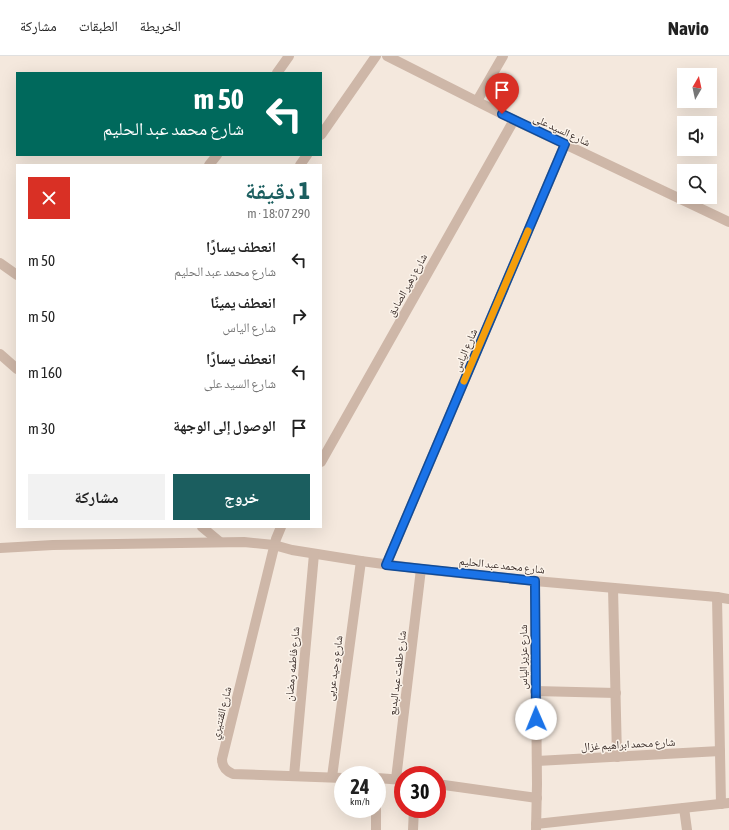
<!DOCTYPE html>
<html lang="ar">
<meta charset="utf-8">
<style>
:root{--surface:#fff;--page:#f2f2f2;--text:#222;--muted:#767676;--line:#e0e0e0;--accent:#1b5e5f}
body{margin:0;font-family:"Asap Condensed","Noto Naskh Arabic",sans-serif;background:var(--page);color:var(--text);direction:rtl;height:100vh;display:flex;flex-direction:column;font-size:15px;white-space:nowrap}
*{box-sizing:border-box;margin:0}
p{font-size:13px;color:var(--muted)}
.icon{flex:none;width:22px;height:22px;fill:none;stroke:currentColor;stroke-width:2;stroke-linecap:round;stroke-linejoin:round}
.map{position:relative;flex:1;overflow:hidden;direction:ltr}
.side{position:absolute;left:16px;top:108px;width:306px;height:364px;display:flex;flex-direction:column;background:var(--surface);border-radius:0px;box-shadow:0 4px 16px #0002;direction:rtl}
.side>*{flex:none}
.banner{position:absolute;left:16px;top:16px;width:306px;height:84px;border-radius:0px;box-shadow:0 4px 16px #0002;direction:rtl;background:#00695c;color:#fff;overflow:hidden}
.needle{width:26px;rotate:9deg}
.buttons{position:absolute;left:677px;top:12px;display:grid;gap:8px}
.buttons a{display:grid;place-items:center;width:40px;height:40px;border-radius:0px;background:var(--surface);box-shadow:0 4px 16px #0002;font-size:20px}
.speed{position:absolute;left:334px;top:710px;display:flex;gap:8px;font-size:20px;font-weight:700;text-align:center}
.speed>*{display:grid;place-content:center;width:52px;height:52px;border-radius:50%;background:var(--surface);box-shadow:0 4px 16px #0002;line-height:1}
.speed small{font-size:10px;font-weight:400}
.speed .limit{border:6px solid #d22;background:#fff;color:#111}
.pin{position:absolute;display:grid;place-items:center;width:34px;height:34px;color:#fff;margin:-41px -17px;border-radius:50% 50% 50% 0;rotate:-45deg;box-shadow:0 0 4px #0007}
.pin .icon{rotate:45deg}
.me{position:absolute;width:44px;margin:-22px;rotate:359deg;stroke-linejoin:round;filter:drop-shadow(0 0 3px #0008)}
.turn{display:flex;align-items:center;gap:14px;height:84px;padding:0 12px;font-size:18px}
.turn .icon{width:52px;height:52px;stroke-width:2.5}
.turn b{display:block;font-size:28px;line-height:34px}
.round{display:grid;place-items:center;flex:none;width:42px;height:42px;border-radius:0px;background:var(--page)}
.head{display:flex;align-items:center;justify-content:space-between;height:68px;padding:0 12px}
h1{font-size:24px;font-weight:800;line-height:30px;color:var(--accent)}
.action{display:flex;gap:8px;margin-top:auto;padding:8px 12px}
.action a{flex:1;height:46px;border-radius:0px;background:var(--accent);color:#fff;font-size:16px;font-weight:800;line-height:46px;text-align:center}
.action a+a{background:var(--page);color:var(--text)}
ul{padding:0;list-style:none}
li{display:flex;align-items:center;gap:12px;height:56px;padding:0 12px}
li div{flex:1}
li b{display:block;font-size:15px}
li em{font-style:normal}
header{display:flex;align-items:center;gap:24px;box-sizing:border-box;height:56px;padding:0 20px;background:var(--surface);border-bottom:1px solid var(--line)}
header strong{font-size:19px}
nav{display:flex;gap:22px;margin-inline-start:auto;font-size:14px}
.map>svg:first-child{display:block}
</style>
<header>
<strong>Navio</strong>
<nav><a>الخريطة</a><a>الطبقات</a><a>مشاركة</a></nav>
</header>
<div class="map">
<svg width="729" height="774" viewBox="0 0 729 774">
<rect width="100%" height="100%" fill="#f4e8dd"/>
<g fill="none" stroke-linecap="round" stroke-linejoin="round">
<g stroke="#ceb7a8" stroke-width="10">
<polyline points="387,0 514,64 729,166"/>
<polyline points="277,17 289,0"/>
<polyline points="477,45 503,0"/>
<polyline points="321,79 376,0"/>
<polyline points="209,109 217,99"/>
<polyline points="300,109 307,99"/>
<polyline points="0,207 17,219"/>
<polyline points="0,298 17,313"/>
<polyline points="321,406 514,64"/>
<polyline points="202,471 220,486"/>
<path d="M281 471 276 483 222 703C222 711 226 715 233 718L343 722"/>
<polyline points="0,492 53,489 244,486 274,489 292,494 361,505 421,513 535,525 717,541 729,543"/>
<polyline points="386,509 565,88"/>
<polyline points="535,525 537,728 536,774"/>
<polyline points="613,532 617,701"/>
<polyline points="717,541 721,748"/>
<polyline points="535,635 616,637"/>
<polyline points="537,705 720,695"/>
<polyline points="294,720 314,498"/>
<polyline points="332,721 361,505"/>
<polyline points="377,722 403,724"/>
<polyline points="396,723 421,513"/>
<polyline points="437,728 537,742"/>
<polyline points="684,752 687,774"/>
<polyline points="536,768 729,747"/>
<polyline points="376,774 376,753"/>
<polyline points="413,774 414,753"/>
</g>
</g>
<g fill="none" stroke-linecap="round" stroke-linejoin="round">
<g stroke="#114b97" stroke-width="10">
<polyline id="route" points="502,58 565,88 386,509 535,525 536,663"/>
</g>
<use href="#route" stroke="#1a73e8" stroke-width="7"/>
<polyline stroke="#f59e0b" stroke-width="7" points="464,325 528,175"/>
</g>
<g text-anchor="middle" stroke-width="3" stroke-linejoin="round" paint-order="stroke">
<g font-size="11" fill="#3a2d29" stroke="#fbf3ea">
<text transform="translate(562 74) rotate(25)" y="4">شارع السيد على</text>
<text transform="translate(407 229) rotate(-61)" y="4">شارع زهير الصادق</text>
<text transform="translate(465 294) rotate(-67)" y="4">شارع الياس</text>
<text transform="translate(502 509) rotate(6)" y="4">شارع محمد عبد الحليم</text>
<text transform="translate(523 601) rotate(-90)" y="4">شارع عزيز الياس</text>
<text transform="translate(292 608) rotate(-85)" y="4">شارع فاطمه رمضان</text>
<text transform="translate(334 612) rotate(-82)" y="4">شارع وحيد عربى</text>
<text transform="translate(397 617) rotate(-83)" y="4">شارع طلعت عبد البديع</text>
<text transform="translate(221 657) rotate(-76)" y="4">شارع القنتيري</text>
<text transform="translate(628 688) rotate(-3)" y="4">شارع محمد ابراهيم غزال</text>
</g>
</g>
</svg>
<div class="buttons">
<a><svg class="needle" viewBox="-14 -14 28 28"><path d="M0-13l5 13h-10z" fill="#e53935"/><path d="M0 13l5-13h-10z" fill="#767676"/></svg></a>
<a><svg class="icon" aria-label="sound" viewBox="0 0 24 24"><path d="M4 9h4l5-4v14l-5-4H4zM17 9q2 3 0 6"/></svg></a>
<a><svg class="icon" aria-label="search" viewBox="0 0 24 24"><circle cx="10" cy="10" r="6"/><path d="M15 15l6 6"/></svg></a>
</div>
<div class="speed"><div>24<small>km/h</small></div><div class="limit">30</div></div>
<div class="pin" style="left:502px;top:58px;background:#d93025"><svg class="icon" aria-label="arrive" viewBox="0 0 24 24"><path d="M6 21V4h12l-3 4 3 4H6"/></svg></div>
<svg class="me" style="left:536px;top:663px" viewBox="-20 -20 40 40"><circle r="19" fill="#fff"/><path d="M0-13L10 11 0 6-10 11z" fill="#1a73e8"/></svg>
<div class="banner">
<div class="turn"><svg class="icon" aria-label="left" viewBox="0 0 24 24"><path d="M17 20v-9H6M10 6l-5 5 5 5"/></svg><div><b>50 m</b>شارع محمد عبد الحليم</div></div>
</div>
<section class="side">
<div class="head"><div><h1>1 دقيقة</h1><p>290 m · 18:07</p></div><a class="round" style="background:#d93025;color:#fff"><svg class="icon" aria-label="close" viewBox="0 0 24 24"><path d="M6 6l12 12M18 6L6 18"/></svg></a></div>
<ul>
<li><svg class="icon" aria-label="left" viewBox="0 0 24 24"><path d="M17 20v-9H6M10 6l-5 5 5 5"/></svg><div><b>انعطف يسارًا</b><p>شارع محمد عبد الحليم</p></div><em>50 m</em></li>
<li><svg class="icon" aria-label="right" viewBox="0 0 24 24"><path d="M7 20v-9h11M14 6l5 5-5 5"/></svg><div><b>انعطف يمينًا</b><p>شارع الياس</p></div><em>50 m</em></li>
<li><svg class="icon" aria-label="left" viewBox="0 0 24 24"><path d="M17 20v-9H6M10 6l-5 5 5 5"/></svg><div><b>انعطف يسارًا</b><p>شارع السيد على</p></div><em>160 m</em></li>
<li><svg class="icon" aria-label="arrive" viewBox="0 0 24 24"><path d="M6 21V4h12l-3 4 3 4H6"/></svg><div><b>الوصول إلى الوجهة</b></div><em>30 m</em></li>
</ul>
<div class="action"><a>خروج</a><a>مشاركة</a></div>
</section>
</div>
